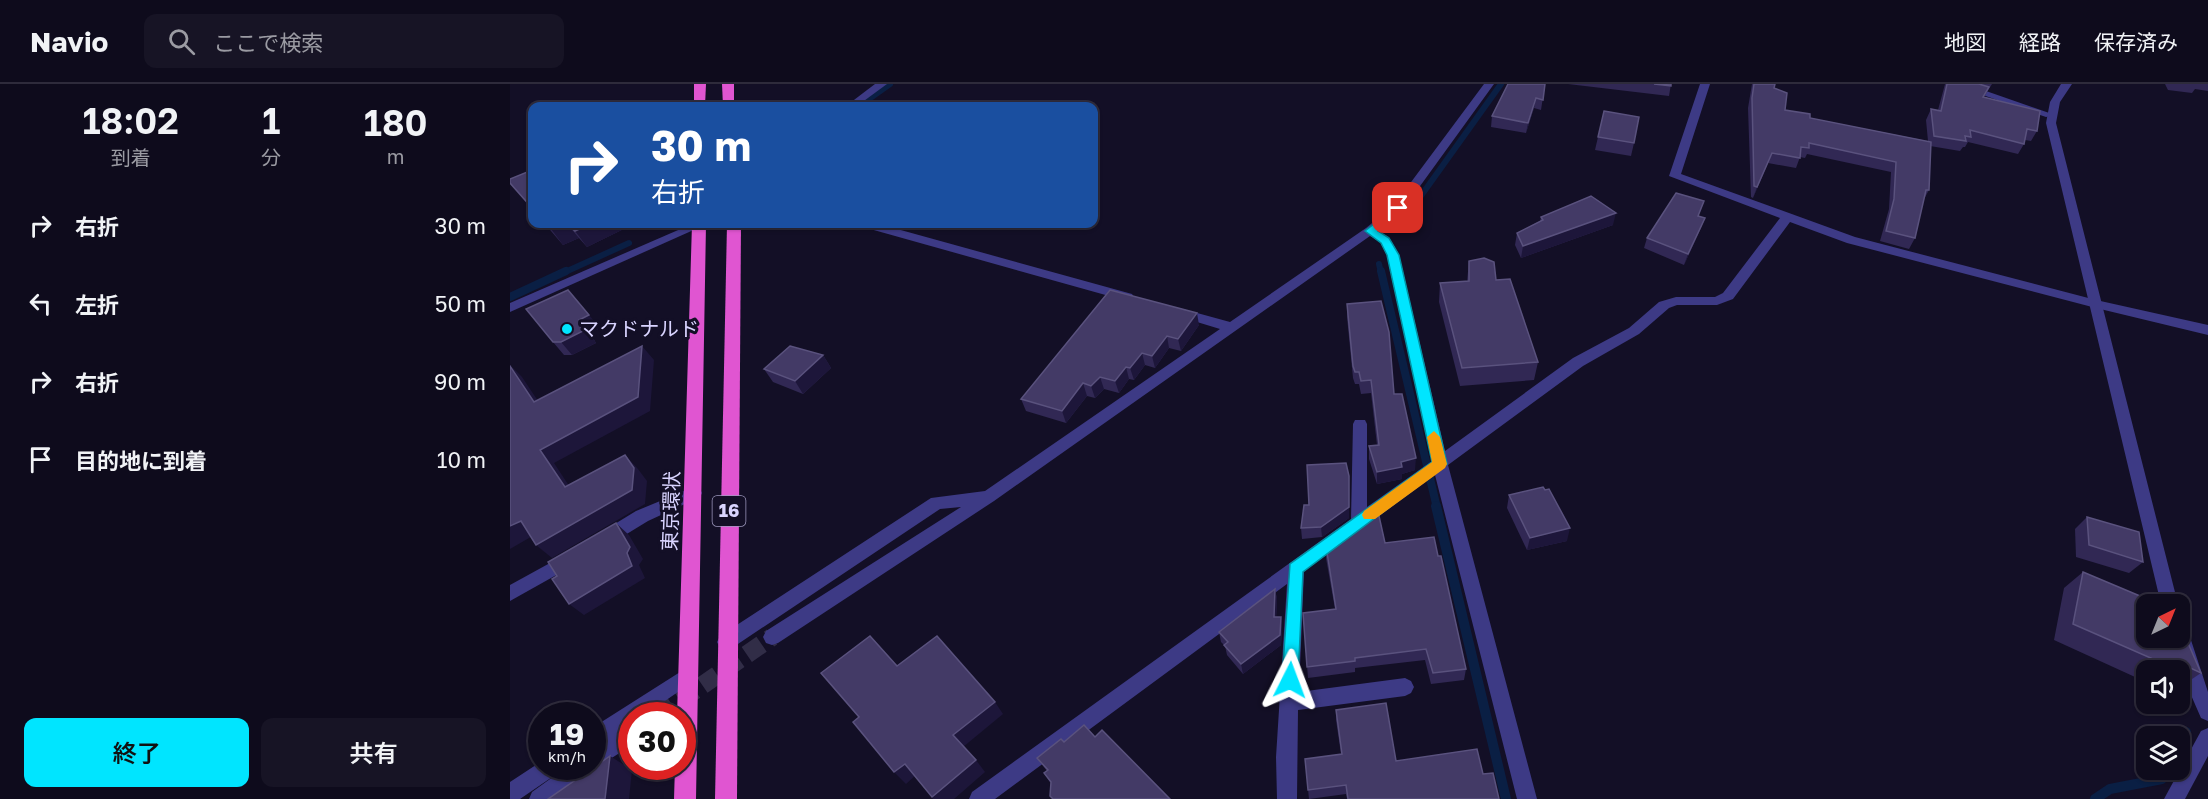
<!DOCTYPE html>
<html lang="ja">
<meta charset="utf-8">
<style>
:root{--surface:#0e0b1c;--page:#171425;--text:#f1f3f6;--muted:#9b9ba3;--line:#2e2b3b;--accent:#00e5ff}
body{margin:0;font-family:"Golos Text","Noto Sans JP",sans-serif;background:var(--page);color:var(--text);height:100vh;display:flex;flex-direction:column;font-size:22px;white-space:nowrap}
*{box-sizing:border-box;margin:0}
p{font-size:20px;color:var(--muted)}
.icon{flex:none;width:33px;height:33px;fill:none;stroke:currentColor;stroke-width:2;stroke-linecap:round;stroke-linejoin:round}
.map{position:relative;flex:1;overflow:hidden}
.drawer{display:flex;flex-direction:column;background:var(--surface);width:510px}
.drawer>*{flex:none}
.hud{position:absolute;left:18px;top:18px;width:570px;height:126px;border-radius:12px;box-shadow:0 2px 4px #0004,0 0 0 2px var(--line);background:#1a4fa0;color:#fff;overflow:hidden}
.needle{width:39px;rotate:43deg}
.fabs{position:absolute;left:1626px;top:510px;display:grid;gap:12px}
.fabs a{display:grid;place-items:center;width:54px;height:54px;border-radius:12px;background:var(--surface);box-shadow:0 2px 4px #0004,0 0 0 2px var(--line);font-size:30px}
.speed{position:absolute;left:18px;top:618px;display:flex;gap:12px;font-size:30px;font-weight:700;text-align:center}
.speed>*{display:grid;place-content:center;width:78px;height:78px;border-radius:50%;background:var(--surface);box-shadow:0 2px 4px #0004,0 0 0 2px var(--line);line-height:1}
.speed small{font-size:15px;font-weight:400}
.speed .limit{border:9px solid #d22;background:#fff;color:#111}
.pin{position:absolute;display:grid;place-items:center;width:51px;height:51px;color:#fff;margin:-26px;border-radius:12px;box-shadow:0 3px 9px #0006}
.me{position:absolute;width:66px;margin:-33px;rotate:3deg;stroke-linejoin:round;filter:drop-shadow(0 0 4px #0008)}
.turn{display:flex;align-items:center;gap:21px;height:126px;padding:0 24px;font-size:27px}
.turn .icon{width:78px;height:78px;stroke-width:2.5}
.turn b{display:block;font-size:42px;line-height:51px}
.eta{display:flex;justify-content:space-evenly;align-items:center;height:102px;text-align:center}
.eta b{font-size:36px;font-weight:600;line-height:42px}
.action{display:flex;gap:12px;margin-top:auto;padding:12px 24px}
.action a{flex:1;height:69px;border-radius:12px;background:var(--accent);color:#111;font-size:24px;font-weight:600;line-height:69px;text-align:center}
.action a+a{background:var(--page);color:var(--text)}
ul{padding:0;list-style:none}
li{display:flex;align-items:center;gap:18px;height:78px;padding:0 24px}
li div{flex:1}
li b{display:block;font-size:22px}
li em{font-style:normal}
header{display:flex;align-items:center;gap:36px;box-sizing:border-box;height:84px;padding:0 30px;background:var(--surface);border-bottom:2px solid var(--line)}
header strong{font-size:28px}
nav{display:flex;gap:33px;margin-inline-start:auto;font-size:21px}
.search{width:420px;height:54px;background:var(--page);display:flex;align-items:center;gap:15px;box-sizing:border-box;padding:0 21px;border-radius:12px;color:var(--muted);font-size:22px}
main{display:flex;flex:1;min-height:0}
.map>svg:first-child{display:block}
</style>
<header>
<strong>Navio</strong>
<div class="search"><svg class="icon" aria-label="search" viewBox="0 0 24 24"><circle cx="10" cy="10" r="6"/><path d="M15 15l6 6"/></svg>ここで検索</div>
<nav><a>地図</a><a>経路</a><a>保存済み</a></nav>
</header>
<main>
<section class="drawer">
<div class="eta">
<div><b>18:02</b><p>到着</p></div>
<div><b>1</b><p>分</p></div>
<div><b>180</b><p>m</p></div>
</div>
<ul>
<li><svg class="icon" aria-label="right" viewBox="0 0 24 24"><path d="M7 20v-9h11M14 6l5 5-5 5"/></svg><div><b>右折</b></div><em>30 m</em></li>
<li><svg class="icon" aria-label="left" viewBox="0 0 24 24"><path d="M17 20v-9H6M10 6l-5 5 5 5"/></svg><div><b>左折</b></div><em>50 m</em></li>
<li><svg class="icon" aria-label="right" viewBox="0 0 24 24"><path d="M7 20v-9h11M14 6l5 5-5 5"/></svg><div><b>右折</b></div><em>90 m</em></li>
<li><svg class="icon" aria-label="arrive" viewBox="0 0 24 24"><path d="M6 21V4h12l-3 4 3 4H6"/></svg><div><b>目的地に到着</b></div><em>10 m</em></li>
</ul>
<div class="action"><a>終了</a><a>共有</a></div>
</section>
<div class="map">
<svg width="1698" height="715" viewBox="0 0 1698 715">
<rect width="100%" height="100%" fill="#130f26"/>
<g fill="none" stroke-linecap="round" stroke-linejoin="round">
<g stroke="#0a1f44" stroke-width="6">
<polyline points="349,22 380,0"/>
<polyline points="908,116 991,0"/>
<polyline points="869,180 871,189"/>
<polyline points="53,189 119,159"/>
</g>
<g stroke="#0a1f44" stroke-width="8">
<polyline points="871,187 927,424"/>
<polyline points="0,213 56,187"/>
</g>
<g stroke="#0a1f44" stroke-width="10">
<polyline points="926,422 996,715"/>
<polyline points="1670,666 1676,648"/>
<polyline points="1585,715 1600,705 1652,695 1660,686"/>
</g>
<polyline stroke="#312d47" stroke-width="18" stroke-dasharray="18 9" stroke-linecap="butt" points="148,632 262,553"/>
<g fill="#3d3a85" fill-rule="evenodd">
<polygon points="365,0 377,0 347,22 336,22"/>
<polygon points="974,0 984,0 892,127 868,147 879,153 889,171 935,367 1063,274 1119,244 1149,218 1166,213 1205,213 1213,209 1270,134 1159,92 1190,0 1200,0 1171,90 1345,153 1586,216 1698,241 1698,251 1586,224 1337,159 1280,138 1223,215 1207,221 1167,221 1159,224 1129,250 1073,282 938,381 1027,715 1007,715 925,391 794,487 789,608 895,594 901,597 904,603 901,609 895,612 788,626 787,715 767,715 766,673 777,500 485,715 459,715 462,708 841,435 843,340 845,336 855,336 857,340 857,423 922,377 877,171 870,158 860,152 484,417 268,559 262,561 256,559 253,553 256,547 451,423 430,425 222,564 216,566 210,564 207,558 210,552 421,414 475,407 710,245 664,231 662,228 664,225 669,224 720,238 856,144 884,121"/>
<polygon points="1441,0 1456,0 1545,31 1536,33"/>
<polygon points="351,140 369,140 622,210 624,213 617,217 353,143"/>
<polygon points="184,403 190,405 192,409 190,413 138,437 102,459 96,461 90,459 88,454 90,449 126,427"/>
<polygon points="60,468 66,470 68,475 66,480 0,517 0,501"/>
<polygon points="178,583 184,585 187,591 184,597 133,632 122,632 122,639 115,644 122,641 122,661 83,686 46,715 19,715 22,708 58,682 82,682 82,665 88,662 82,664 82,644"/>
<polygon points="1698,644 1698,672 1675,715 1654,715 1691,647"/>
<polygon points="32,677 32,682 50,682 48,689 10,715 0,715 0,698"/>
</g>
<g fill="#3d3a85" fill-rule="evenodd">
<polygon points="1551,0 1562,0 1550,18 1546,39 1668,520 1651,520 1536,39 1540,18"/>
<polygon points="182,140 197,140 0,228 0,219"/>
<polygon points="1670,542 1676,544 1679,550 1698,608 1698,637 1691,634 1674,595 1662,554 1670,554"/>
</g>
<g fill="#e055d1" fill-rule="evenodd">
<polygon points="184,0 196,0 195,22 184,22"/>
<polygon points="212,0 224,0 224,22 213,22"/>
<polygon points="182,140 196,140 186,715 164,715 165,682 172,682 172,632 167,632"/>
<polygon points="217,140 231,140 227,715 205,715"/>
</g>
</g>
<g fill="#312854">
<polygon points="1035,0 1031,26 1024,24 1016,49 981,43 982,32"/>
<polygon points="1058,0 1161,0 1159,12"/>
<polygon points="1242,0 1265,0 1264,4 1275,26 1300,34 1418,57 1416,36 1421,25 1428,26 1435,0 1482,0 1474,13 1527,47 1521,57 1515,56 1514,60 1508,70 1458,58 1455,63 1453,63 1450,67 1420,62 1419,106 1413,117 1405,154 1399,165 1370,157 1379,125 1381,88 1297,70 1295,74 1290,73 1286,84 1258,79 1243,114 1241,113 1238,24"/>
<polygon points="1655,0 1698,0 1698,7 1685,5 1682,9 1658,6"/>
<polygon points="1094,27 1124,59 1121,72 1085,66"/>
<polygon points="1188,132 1195,134 1191,144 1174,181 1134,164 1137,154"/>
<polygon points="1031,133 1103,141 1011,174 1005,161 1007,149 1030,137"/>
<polygon points="35,140 124,140 77,163 69,154 53,161"/>
<polygon points="959,177 986,196 1028,278 1024,296 950,302 929,218 930,199 957,198"/>
<polygon points="600,206 689,241 671,267 659,264 645,284 635,281 624,296 619,295 609,309 594,305 585,314 577,312 556,339 516,327 511,315"/>
<polygon points="837,220 884,310 905,386 892,390 892,395 867,400 859,375 859,362 867,361 861,309 851,310 849,300 845,300 843,294 837,233"/>
<polygon points="90,244 80,249 86,259 62,271 54,271 43,258"/>
<polygon points="313,271 321,284 293,310 263,298 254,285"/>
<polygon points="1035,406 1057,457 1017,466 997,424 999,411"/>
<polygon points="1577,433 1633,478 1619,489 1566,473 1565,445"/>
<polygon points="839,434 812,453 792,455 791,444"/>
<polygon points="875,459 928,472 956,585 954,596 921,600 915,576 845,584 845,588 798,594 793,529 825,525 816,474 816,462"/>
<polygon points="1573,488 1671,550 1691,589 1670,603 1670,586 1636,586 1636,598 1544,556 1554,504"/>
<polygon points="765,505 767,515 766,533 772,543 771,561 733,590 717,571 715,562 711,558 709,548"/>
<polygon points="826,626 886,677 973,690 989,715 837,715 836,710 799,715 795,675 831,670 826,636"/>
<polygon points="551,655 541,699 534,689 537,687 527,674"/>
</g>
<g fill="#1d163a">
<polygon points="1026,14 1024,24 1016,49 1018,39"/>
<polygon points="1262,69 1258,79 1243,114 1247,103"/>
<polygon points="1106,129 1103,141 1011,174 1013,162"/>
<polygon points="1195,134 1191,144 1174,181 1178,170"/>
<polygon points="54,140 57,140 69,154 53,161 41,145"/>
<polygon points="80,140 124,140 77,163 65,147"/>
<polygon points="687,229 689,241 671,267 668,255"/>
<polygon points="79,231 90,244 80,249 86,259 62,271 51,258 69,236"/>
<polygon points="657,252 659,264 645,284 642,272"/>
<polygon points="132,262 144,276 140,327 44,379 69,417 55,403 30,366"/>
<polygon points="632,269 635,281 624,296 620,284"/>
<polygon points="313,271 321,284 293,310 285,297"/>
<polygon points="0,281 12,293 38,332 24,318"/>
<polygon points="616,283 619,295 609,309 605,297"/>
<polygon points="590,293 594,305 585,314 581,302"/>
<polygon points="573,299 577,312 556,339 552,327"/>
<polygon points="115,371 128,385 137,397 135,420 42,474 26,461"/>
<polygon points="906,374 905,386 892,390 892,395 867,400 867,388 891,378"/>
<polygon points="839,392 839,434 812,453 811,443"/>
<polygon points="11,437 26,450 0,465 0,442"/>
<polygon points="106,439 119,451 133,475 129,481 135,494 74,531 59,520 117,469"/>
<polygon points="1060,444 1057,457 1017,466 1020,454"/>
<polygon points="765,505 767,515 766,543 764,533"/>
<polygon points="771,533 772,543 771,561 733,590 731,580"/>
<polygon points="485,618 493,630 453,663 443,651"/>
<polygon points="100,672 122,686 119,715 95,715"/>
<polygon points="466,676 475,688 444,715 423,715 422,713"/>
<polygon points="395,680 406,691 396,700 384,688"/>
</g>
<g fill="#433a66" stroke="#5a527e" stroke-width="1.5">
<polygon points="998,0 1035,0 1033,16 1026,14 1018,39 982,32"/>
<polygon points="1144,0 1161,0 1161,2"/>
<polygon points="1244,0 1265,0 1264,4 1277,9 1275,26 1300,30 1300,34 1421,58 1419,106 1416,106 1405,154 1376,147 1384,115 1386,78 1299,59 1299,64 1291,63 1290,74 1262,69 1247,103 1244,102 1242,14"/>
<polygon points="1437,0 1469,0 1479,3 1473,13 1530,27 1527,47 1517,45 1514,60 1460,46 1461,53 1455,52 1456,57 1424,52 1421,25 1431,27"/>
<polygon points="1094,27 1129,33 1124,59 1088,53"/>
<polygon points="22,86 22,124 0,99 0,95"/>
<polygon points="1166,109 1194,117 1188,132 1195,134 1178,170 1137,154"/>
<polygon points="1081,112 1106,129 1013,162 1007,149 1033,136 1031,133"/>
<polygon points="36,140 54,140 41,145"/>
<polygon points="57,140 80,140 65,147"/>
<polygon points="974,174 984,178 986,196 1000,195 1028,278 952,284 930,199 959,197 959,177"/>
<polygon points="58,206 79,231 69,236 75,246 51,258 43,258 16,225"/>
<polygon points="600,206 687,229 668,255 657,252 642,272 632,269 620,284 616,283 605,297 590,293 581,302 573,299 552,327 511,315"/>
<polygon points="871,217 879,248 884,310 892,310 906,374 891,378 892,383 867,388 859,362 869,361 861,296 851,297 849,288 845,288 843,282 837,220"/>
<polygon points="132,262 128,313 30,366 55,403 115,371 124,384 122,406 26,461 11,437 0,442 0,282 24,318"/>
<polygon points="280,262 313,271 285,297 254,285"/>
<polygon points="836,379 839,392 839,423 811,443 791,444 794,421 799,421 797,381"/>
<polygon points="1033,403 1035,406 1039,405 1060,444 1020,454 999,411"/>
<polygon points="869,432 875,459 924,453 928,472 931,472 956,585 923,589 916,565 845,574 845,577 797,583 793,529 826,525 816,462 855,433"/>
<polygon points="1577,433 1629,448 1633,478 1579,461"/>
<polygon points="106,439 120,463 117,469 122,482 59,520 42,495 47,492 38,478"/>
<polygon points="1573,488 1649,520 1636,520 1636,554 1670,554 1670,545 1671,550 1675,552 1691,589 1670,579 1669,586 1668,586 1563,540"/>
<polygon points="765,505 764,533 771,533 770,551 731,580 714,561 718,558 709,548"/>
<polygon points="360,552 387,582 427,552 485,618 443,651 466,676 422,713 395,680 384,688 343,638 349,633 311,589"/>
<polygon points="876,619 886,677 967,665 973,690 983,689 989,715 838,715 836,701 798,706 795,675 832,670 826,626"/>
<polygon points="574,641 585,653 592,646 660,715 543,715 540,712 541,698 534,689 538,686 527,674 551,655 554,658"/>
<polygon points="100,672 95,715 38,715"/>
</g>
<polygon fill="#00e5ff" stroke="#0095a6" stroke-width="1.5" points="888,121 894,124 892,127 868,147 879,154 889,171 937,380 793,488 788,596 786,601 780,604 774,601 772,596 780,480 922,378 877,171 871,159 855,147"/>
<polygon fill="#f59e0b" points="924,347 930,353 937,380 935,384 865,435 854,435 852,431 854,427 922,378 917,353"/>
<circle fill="#00e5ff" stroke="#130f26" stroke-width="2" cx="57" cy="245" r="6"/>
<g text-anchor="middle" stroke-width="6" stroke-linejoin="round" paint-order="stroke">
<rect fill="#130f26" stroke="#9e99be" stroke-width="1.5" x="202.5" y="412" width="33" height="30" rx="4.5"/>
<g font-size="18" font-weight="bold" fill="#d9d4ff">
<text x="219" y="433">16</text>
</g>
<g font-size="20" fill="#d9d4ff" stroke="#130f26" text-anchor="start">
<text x="69" y="252">マクドナルド</text>
</g>
<g font-size="20" fill="#d9d4ff" stroke="#130f26">
<text transform="translate(161 427) rotate(-88)" y="7">東京環状</text>
</g>
</g>
</svg>
<div class="fabs">
<a><svg class="needle" viewBox="-14 -14 28 28"><path d="M0-13l5 13h-10z" fill="#e53935"/><path d="M0 13l5-13h-10z" fill="#9b9ba3"/></svg></a>
<a><svg class="icon" aria-label="sound" viewBox="0 0 24 24"><path d="M4 9h4l5-4v14l-5-4H4zM17 9q2 3 0 6"/></svg></a>
<a><svg class="icon" aria-label="layers" viewBox="0 0 24 24"><path d="M12 4l9 5-9 5-9-5zM3 14l9 5 9-5"/></svg></a>
</div>
<div class="speed"><div>19<small>km/h</small></div><div class="limit">30</div></div>
<div class="pin" style="left:888px;top:124px;background:#d93025"><svg class="icon" aria-label="arrive" viewBox="0 0 24 24"><path d="M6 21V4h12l-3 4 3 4H6"/></svg></div>
<svg class="me" style="left:780px;top:596px" viewBox="-20 -20 40 40"><path d="M0-17L14 15 0 8-14 15z" fill="#00e5ff" stroke="#fff" stroke-width="4"/></svg>
<div class="hud">
<div class="turn"><svg class="icon" aria-label="right" viewBox="0 0 24 24"><path d="M7 20v-9h11M14 6l5 5-5 5"/></svg><div><b>30 m</b>右折</div></div>
</div>
</div>
</main>
